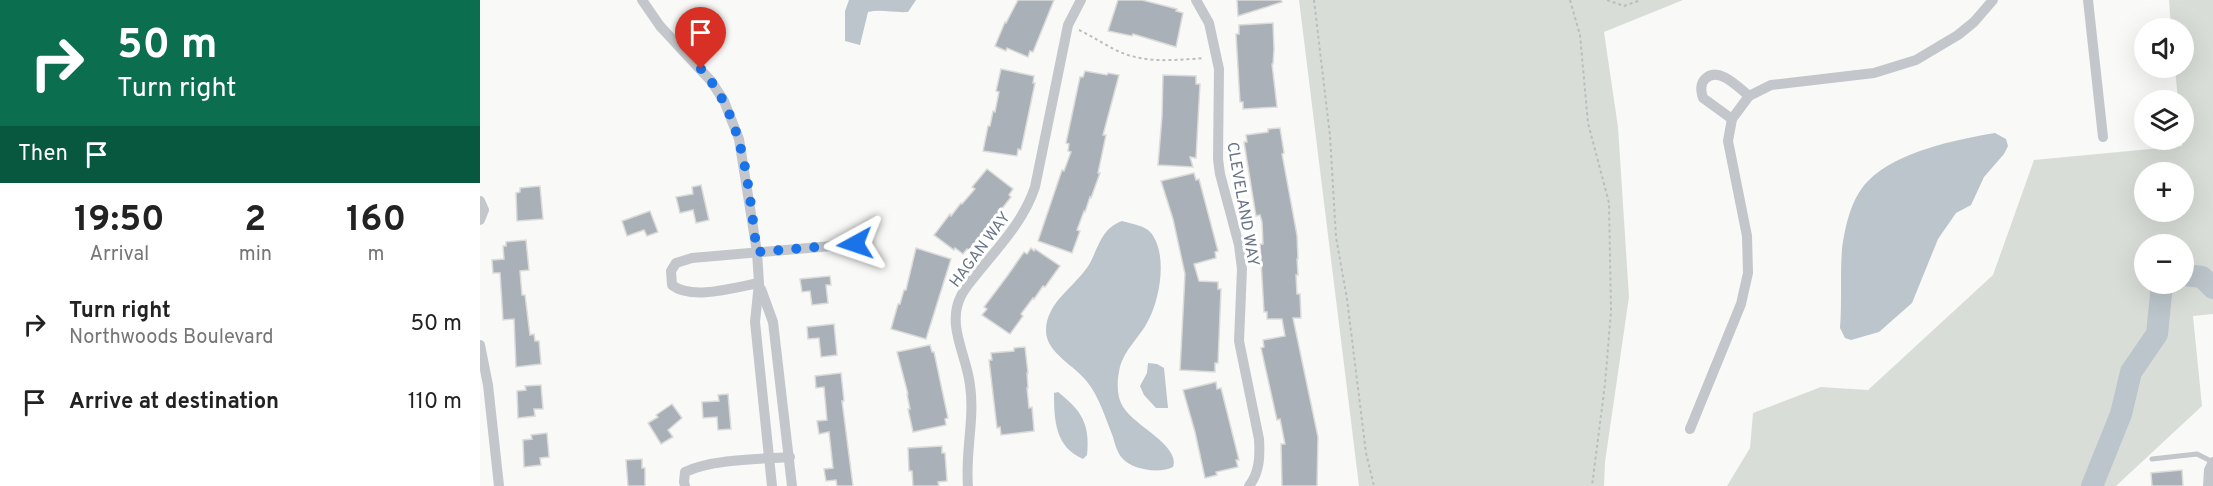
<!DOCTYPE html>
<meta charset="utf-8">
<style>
:root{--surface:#fff;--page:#f2f2f2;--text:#222;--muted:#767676}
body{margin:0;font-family:Overpass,sans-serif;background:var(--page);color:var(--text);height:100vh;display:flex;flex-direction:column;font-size:22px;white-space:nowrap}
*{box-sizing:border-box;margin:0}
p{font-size:20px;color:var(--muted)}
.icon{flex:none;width:33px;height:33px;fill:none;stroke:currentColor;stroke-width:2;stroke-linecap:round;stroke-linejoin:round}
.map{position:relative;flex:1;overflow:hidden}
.details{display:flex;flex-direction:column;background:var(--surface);width:480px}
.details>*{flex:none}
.top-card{background:#0b6e4f;color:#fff;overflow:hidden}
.fabs{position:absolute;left:1654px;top:18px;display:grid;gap:12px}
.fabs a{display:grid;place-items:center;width:60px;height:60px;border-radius:50%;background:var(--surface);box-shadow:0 6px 24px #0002;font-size:30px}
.pin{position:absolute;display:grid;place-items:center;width:51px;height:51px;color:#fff;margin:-62px -26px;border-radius:50% 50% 50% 0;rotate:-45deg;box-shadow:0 0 6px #0007}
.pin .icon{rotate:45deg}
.me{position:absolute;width:66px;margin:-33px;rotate:265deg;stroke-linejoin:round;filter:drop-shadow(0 0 4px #0008)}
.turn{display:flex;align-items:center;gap:21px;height:126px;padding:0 18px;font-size:27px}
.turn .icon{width:78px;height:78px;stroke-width:2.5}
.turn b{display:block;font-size:42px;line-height:51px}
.then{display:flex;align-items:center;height:57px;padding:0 18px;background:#0003;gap:12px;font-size:22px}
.eta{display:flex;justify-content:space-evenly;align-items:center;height:102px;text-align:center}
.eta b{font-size:36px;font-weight:700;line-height:42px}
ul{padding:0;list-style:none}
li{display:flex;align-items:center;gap:18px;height:78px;padding:0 18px}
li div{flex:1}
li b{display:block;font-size:22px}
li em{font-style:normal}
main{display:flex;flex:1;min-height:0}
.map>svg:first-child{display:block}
</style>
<main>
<section class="details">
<div class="top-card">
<div class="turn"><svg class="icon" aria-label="right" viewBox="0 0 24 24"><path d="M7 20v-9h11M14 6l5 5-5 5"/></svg><div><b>50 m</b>Turn right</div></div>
<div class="then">Then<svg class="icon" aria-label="arrive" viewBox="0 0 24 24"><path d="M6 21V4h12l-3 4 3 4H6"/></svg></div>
</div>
<div class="eta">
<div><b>19:50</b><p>Arrival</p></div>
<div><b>2</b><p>min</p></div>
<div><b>160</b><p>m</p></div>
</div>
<ul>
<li><svg class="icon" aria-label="right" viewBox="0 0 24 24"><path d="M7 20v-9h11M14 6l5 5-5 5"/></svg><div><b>Turn right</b><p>Northwoods Boulevard</p></div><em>50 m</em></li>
<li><svg class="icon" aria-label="arrive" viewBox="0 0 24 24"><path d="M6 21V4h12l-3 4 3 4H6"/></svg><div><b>Arrive at destination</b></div><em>110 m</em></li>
</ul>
</section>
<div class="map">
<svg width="1733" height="486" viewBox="0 0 1733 486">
<rect width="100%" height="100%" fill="#f9f9f7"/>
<g fill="#d8ded7" fill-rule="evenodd">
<polygon points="819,0 1203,0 1124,32 1138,127 1149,297 1125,462 1124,486 879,486"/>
<path d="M1689 0H1733V314L1713 316 1722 406 1636 486H1247L1270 448 1273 413 1341 387 1388 390 1513 275 1554 160 1702 146V140H1704V100H1698L1695 68H1704V28H1691ZM1704 172V212H1665V172ZM1704 244V284H1665V244Z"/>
</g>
<g fill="#bcc5cb">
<path d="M369 0H436L428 12C414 13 401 9 388 12L380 45 365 41V11Z"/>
<path d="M1515 133 1526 139 1528 146 1524 154 1504 177 1491 205 1476 213 1458 239 1432 303 1399 332 1371 340 1365 338 1360 328C1362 302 1360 275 1362 249 1365 227 1371 198 1388 181 1418 151 1475 140 1515 133Z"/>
<path d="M642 221C651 224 665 225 671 233 688 254 680 299 668 321 659 339 642 351 639 372 637 381 637 394 641 403 650 425 701 444 693 467 680 474 652 470 642 458 637 452 635 444 633 437 626 419 619 397 608 383 596 366 566 353 566 331 566 301 597 286 610 263 619 246 622 228 642 221Z"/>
<polygon points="668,363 677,364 684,368 688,408 676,408 664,395 660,386 667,373"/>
<path d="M578 392C602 411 610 424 607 455L603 459C575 447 574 420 574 393Z"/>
</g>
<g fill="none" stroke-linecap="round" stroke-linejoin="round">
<g stroke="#bcc5cb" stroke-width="22">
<polyline points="1704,275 1722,277 1733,288"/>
<polyline points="1612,486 1641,414 1651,372 1677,334 1682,284"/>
</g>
</g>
<g fill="#a9b0b8" stroke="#dbdbd9" stroke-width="1.5">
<polygon points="538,0 574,0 553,52 550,51 548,57 527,48 526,51 515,46 525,22 526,23"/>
<polygon points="638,0 662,0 697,9 696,11 703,13 696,47 653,34 652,36 628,31"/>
<polygon points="757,0 801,0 802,2 758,16"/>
<polygon points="793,23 794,49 793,64 792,64 797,107 763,109 763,102 760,102 756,34 759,34 759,25"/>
<polygon points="521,69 554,76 553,83 555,83 541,150 538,149 537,156 503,151 508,126 510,126 513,111 515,112 519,92 516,91"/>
<polygon points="605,71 627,75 628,73 639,75 623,135 626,135 618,173 620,173 611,198 610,197 605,212 604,211 597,230 600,231 592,253 558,241 582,170 584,171 591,152 588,151 589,144 586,143 600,77 603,77"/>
<polygon points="683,75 716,76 716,84 720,84 716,158 710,157 713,167 678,165 682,116"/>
<polygon points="800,128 804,153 802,154 817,235 818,259 817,259 818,275 816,275 817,294 820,294 821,318 813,318 838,437 837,486 802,486 801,444 805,444 800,419 797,420 781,348 784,347 783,340 805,336 802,319 787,319 787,312 784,312 780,244 783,244 782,222 780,215 776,216 764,142 767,142 766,135 788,132 788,129"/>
<polygon points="507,169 533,189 529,195 531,197 507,228 489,250 487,249 483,254 475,248 474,250 454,235 470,214 471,216 481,203 482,204 495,189 492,187"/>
<polygon points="714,173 716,180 719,179 738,251 735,252 736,258 714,264 719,281 738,282 738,289 741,289 738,363 735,363 735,372 700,370 705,274 693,219 681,181"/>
<polygon points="221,185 229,220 216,223 213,210 200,213 196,197 213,194 212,187"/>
<polygon points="60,186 63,219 37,221 36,193 40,192 40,188"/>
<polygon points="170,211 178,232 167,236 164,230 147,236 142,221"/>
<polygon points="46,240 49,270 40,271 42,295 45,295 50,335 54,334 55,341 59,341 61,364 36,367 34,319 23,320 20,273 13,273 12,260 24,259 23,246 26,246 26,242"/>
<polygon points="436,248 471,259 446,339 411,329 418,304 420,304 424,290 426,290"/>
<polygon points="551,248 554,251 555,249 580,266 565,287 563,286 554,299 553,298 541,314 543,316 530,334 502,315 507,309 504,307 528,275 544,252 547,254"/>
<polygon points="350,276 351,285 346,285 348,303 332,305 330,291 322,292 320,279"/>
<polygon points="354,324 357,355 341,357 339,338 328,339 327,327"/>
<polygon points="450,345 452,352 454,352 468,418 465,419 466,425 433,432 428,409 430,409 427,394 428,394 417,352"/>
<polygon points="545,347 548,373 547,373 548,388 547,388 549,408 552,407 554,431 521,435 520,427 517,428 509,360 512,360 511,353 534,351 534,348"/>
<polygon points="361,373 364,401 362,401 373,486 357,486 356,480 346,481 344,469 353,468 349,432 339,434 337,421 347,420 344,387 336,388 335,376"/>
<polygon points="736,382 737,389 741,388 759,460 756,460 758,467 736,472 737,475 725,478 715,432 703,390"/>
<polygon points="61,385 63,409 54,409 55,416 38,418 37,391 46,390 45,386"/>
<polygon points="248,394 251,429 238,430 237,417 223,418 222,402 239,401 238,395"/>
<polygon points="192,404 202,418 188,430 193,437 181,444 168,423 178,417 176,415"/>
<polygon points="67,433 69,457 60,458 61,465 44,467 43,440 52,439 51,435"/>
<polygon points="462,446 462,453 465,453 467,481 458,482 459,486 433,486 432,471 429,471 428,448"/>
<polygon points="162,459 162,468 165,468 165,486 148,486 146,460"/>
<polygon points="1702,470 1703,486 1672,486 1671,473"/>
</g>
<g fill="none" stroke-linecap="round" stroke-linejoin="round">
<g stroke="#bbbdc1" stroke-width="2" stroke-dasharray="3 3" stroke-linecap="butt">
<polyline points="834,0 850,136 856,237 867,299 886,453 894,486"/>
<polyline points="1090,0 1100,35 1108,123 1129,203 1131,311 1125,384 1112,486"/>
<polyline points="1127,0 1144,6 1161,0"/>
<path d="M599 30C614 37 629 48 645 54 670 63 698 60 724 58"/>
</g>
<polyline stroke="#c3c6ca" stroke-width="5" points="1672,459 1717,454 1733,462"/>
<g stroke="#c3c6ca" stroke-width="10">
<polyline points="162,0 180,26 231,81 244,101 259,139 277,252 279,283 275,322 292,486"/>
<path d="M716 0 729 23 739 69 738 159 740 174 759 245 762 269 759 341 779 439C780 455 780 472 769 486"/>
<polyline points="1608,0 1623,137"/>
<path d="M1252 119 1223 98C1221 92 1220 84 1225 79 1238 65 1259 88 1269 96"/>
<polyline points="0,201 4,210 0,220"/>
<path d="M279 283C256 287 212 301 192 285L191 271 196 263 212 258 375 244"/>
<polyline points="281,289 293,322 312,486"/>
<polyline points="0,345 8,385 19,486"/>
<polyline points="1210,429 1261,304 1268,273 1267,236 1248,141 1252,119 1269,96 1291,85 1394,73 1436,60 1478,35 1494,22 1513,0"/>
<path d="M205 486 204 482 205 472C232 459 280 459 310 457"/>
<path d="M488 486C485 452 495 419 490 385 487 356 466 325 481 296 485 287 493 279 500 270 521 244 544 220 555 187L588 25 601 0"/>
<polyline points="1728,486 1729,470 1733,462"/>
</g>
</g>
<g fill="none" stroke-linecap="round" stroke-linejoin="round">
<path stroke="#1a73e8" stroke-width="10" stroke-dasharray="0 18" d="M221 69C266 119 268 189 277 252L375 244"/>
</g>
<g text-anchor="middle" stroke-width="6" stroke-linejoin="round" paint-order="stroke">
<g font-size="16" fill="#697587" stroke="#fff">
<text transform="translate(764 204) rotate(80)" y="6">CLEVELAND WAY</text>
<text transform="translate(499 249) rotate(-53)" y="6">HAGAN WAY</text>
</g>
</g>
</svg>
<div class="fabs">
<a><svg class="icon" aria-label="sound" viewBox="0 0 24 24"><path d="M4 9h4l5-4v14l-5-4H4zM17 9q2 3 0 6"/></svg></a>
<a><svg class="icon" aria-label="layers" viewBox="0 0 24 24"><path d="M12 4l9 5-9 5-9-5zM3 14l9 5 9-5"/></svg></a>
<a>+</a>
<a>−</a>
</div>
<div class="pin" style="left:221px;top:69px;background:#d93025"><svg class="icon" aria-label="arrive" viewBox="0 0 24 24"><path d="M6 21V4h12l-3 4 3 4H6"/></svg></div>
<svg class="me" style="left:375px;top:244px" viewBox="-20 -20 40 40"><path d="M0-17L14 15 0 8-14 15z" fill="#1a73e8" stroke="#fff" stroke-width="4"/></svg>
</div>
</main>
